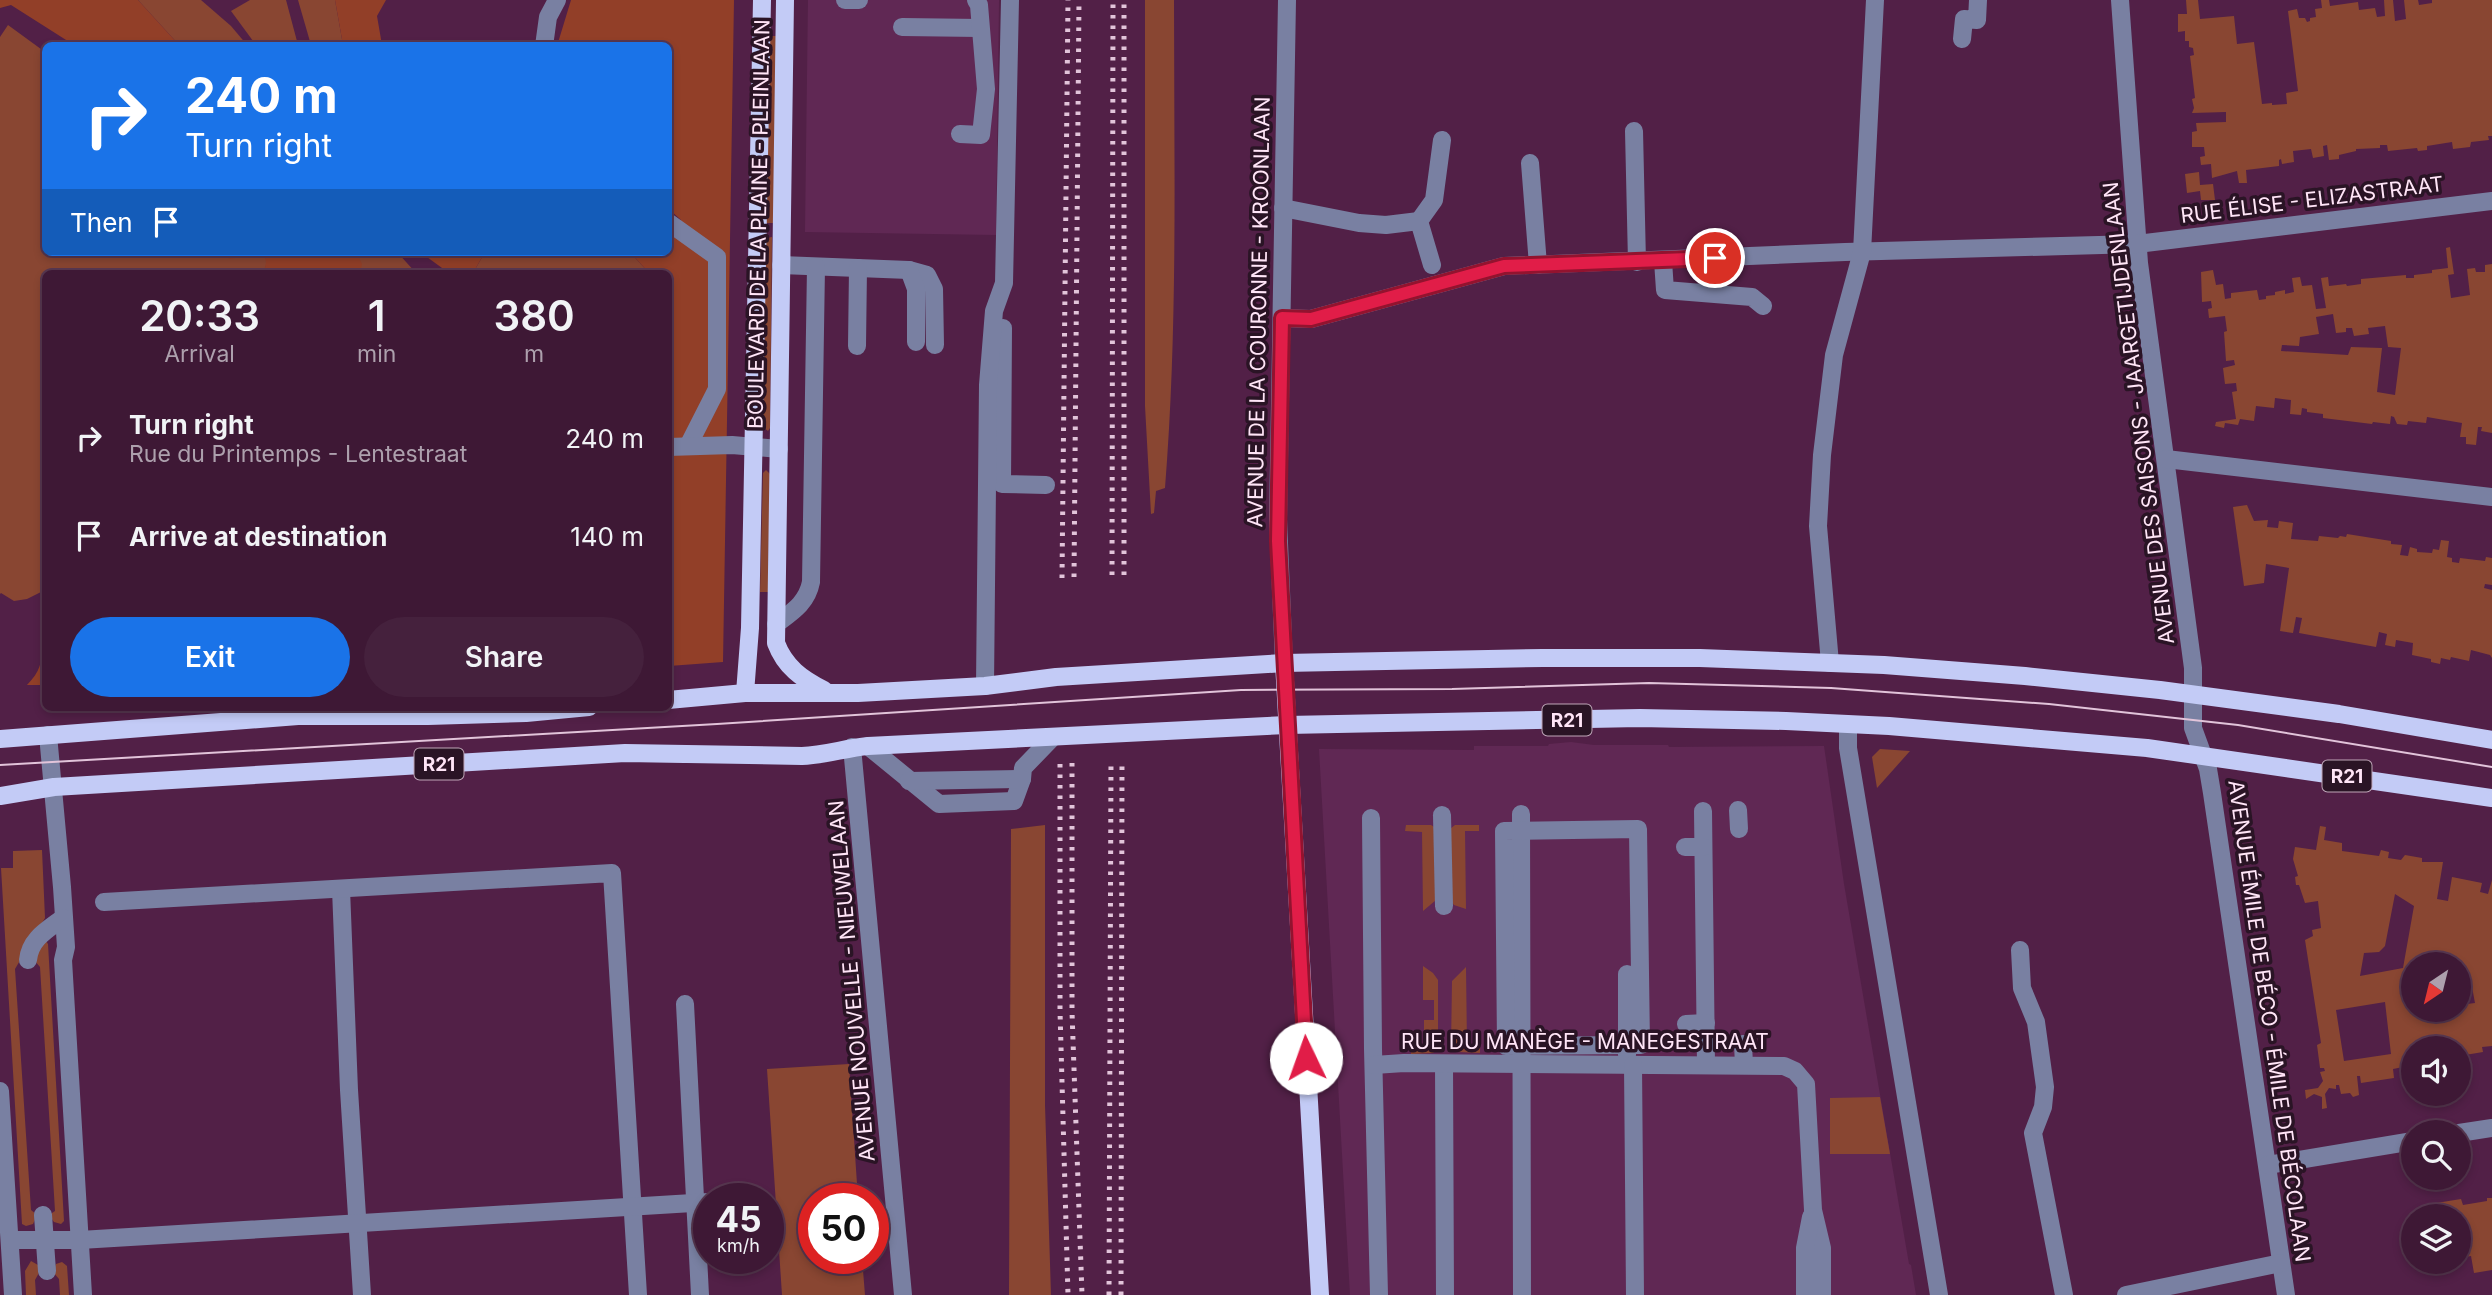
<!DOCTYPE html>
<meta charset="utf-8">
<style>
:root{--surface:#3e1835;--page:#45213d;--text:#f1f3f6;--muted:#ada0ad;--line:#573750;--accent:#1a73e8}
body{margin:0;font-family:Inter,sans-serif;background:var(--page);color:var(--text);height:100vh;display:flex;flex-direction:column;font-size:26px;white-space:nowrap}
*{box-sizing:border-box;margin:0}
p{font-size:23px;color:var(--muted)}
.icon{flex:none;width:38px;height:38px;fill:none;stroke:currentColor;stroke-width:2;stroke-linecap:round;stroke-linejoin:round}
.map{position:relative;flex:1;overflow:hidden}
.side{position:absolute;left:42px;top:270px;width:630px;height:441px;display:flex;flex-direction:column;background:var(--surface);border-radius:10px;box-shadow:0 4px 10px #0003,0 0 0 2px var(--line)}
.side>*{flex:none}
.guide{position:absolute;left:42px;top:42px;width:630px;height:214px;border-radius:10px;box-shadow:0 4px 10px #0003,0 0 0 2px var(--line);background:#1a73e8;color:#fff;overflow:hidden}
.needle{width:46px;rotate:215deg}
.fabs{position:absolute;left:2401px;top:952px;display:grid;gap:14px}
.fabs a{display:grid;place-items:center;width:70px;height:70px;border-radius:50%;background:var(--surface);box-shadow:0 4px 10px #0003,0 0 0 2px var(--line);font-size:35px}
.speed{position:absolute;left:693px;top:1183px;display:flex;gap:14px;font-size:35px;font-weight:700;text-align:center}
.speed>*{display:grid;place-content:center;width:91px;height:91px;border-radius:50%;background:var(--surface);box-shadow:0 4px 10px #0003,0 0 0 2px var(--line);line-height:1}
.speed small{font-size:18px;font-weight:400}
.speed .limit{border:10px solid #d22;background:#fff;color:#111}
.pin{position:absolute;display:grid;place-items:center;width:60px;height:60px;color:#fff;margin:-30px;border:4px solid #fff;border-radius:50%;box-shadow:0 2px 7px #0007}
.me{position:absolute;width:77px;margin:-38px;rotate:357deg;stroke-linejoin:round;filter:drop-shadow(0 0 5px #0008)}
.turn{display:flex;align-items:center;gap:24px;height:147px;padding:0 28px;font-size:32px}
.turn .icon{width:91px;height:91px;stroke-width:2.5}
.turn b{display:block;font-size:49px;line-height:60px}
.then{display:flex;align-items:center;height:66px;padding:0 28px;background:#0003;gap:14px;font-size:26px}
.eta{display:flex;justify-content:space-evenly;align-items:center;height:119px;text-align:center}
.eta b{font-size:42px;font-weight:600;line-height:49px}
.button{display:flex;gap:14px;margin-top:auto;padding:14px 28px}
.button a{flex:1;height:80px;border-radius:42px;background:var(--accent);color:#fff;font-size:28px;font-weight:600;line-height:80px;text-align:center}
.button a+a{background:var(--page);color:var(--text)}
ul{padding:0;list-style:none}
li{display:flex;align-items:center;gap:21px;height:98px;padding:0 28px}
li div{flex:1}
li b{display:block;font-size:26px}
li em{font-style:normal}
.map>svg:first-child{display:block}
</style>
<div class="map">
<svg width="2492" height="1295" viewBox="0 0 2492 1295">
<rect width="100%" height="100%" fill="#522047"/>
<g fill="#602854">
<polygon points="808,0 999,0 996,235 805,232"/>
<polygon points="1571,742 1594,745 1668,745 1669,747 1824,746 1844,884 1909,1264 1911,1265 1916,1295 1350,1295 1319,749 1474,750 1474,746 1548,746 1549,744"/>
</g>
<g fill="#894632" fill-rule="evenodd">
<polygon points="138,0 201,0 231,26 247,45 179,45"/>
<polygon points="250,0 286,0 298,45 256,45 231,11"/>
<polygon points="298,0 335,0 343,45 311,45"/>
<path d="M1145 0H1174C1174 163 1178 325 1165 488L1156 491 1154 513 1151 514 1145 406Z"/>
<polygon points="2186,0 2198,0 2200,19 2234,16 2237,44 2254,42 2262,104 2272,103 2272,105 2287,104 2286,93 2298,91 2288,11 2297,9 2299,18 2305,18 2307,22 2310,21 2310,18 2316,17 2315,9 2322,8 2321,0 2329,0 2330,6 2358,2 2359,10 2375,8 2377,17 2385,16 2384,0 2393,0 2395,21 2406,19 2404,0 2418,0 2419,5 2432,3 2432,0 2492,0 2492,136 2488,136 2489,140 2471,142 2470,147 2453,149 2452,142 2427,146 2427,150 2418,151 2417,148 2388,151 2387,145 2380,145 2380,148 2356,149 2356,151 2339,155 2339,159 2329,160 2327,145 2323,146 2324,156 2313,158 2311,149 2293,151 2294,162 2282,164 2281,159 2279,160 2279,166 2246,170 2247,183 2239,183 2237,171 2212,178 2211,164 2201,165 2200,157 2205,156 2204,147 2192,147 2192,132 2197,131 2196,123 2226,122 2226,112 2192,113 2194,108 2192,99 2195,98 2190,56 2194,55 2193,48 2189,47 2189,41 2185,41 2185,31 2178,32 2178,14 2187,14"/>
<polygon points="8,25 45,52 46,252 225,252 235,258 264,252 267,262 264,273 46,273 45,590 27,599 14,601 1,593 0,594 0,37"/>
<polygon points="769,36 777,36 774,223 766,223"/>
<polygon points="2199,172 2200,185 2213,184 2215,200 2201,200 2200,191 2187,193 2185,174"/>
<polygon points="772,237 770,428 768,431 763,427 766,238"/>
<path d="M2450 247 2454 274 2448 275 2451 298 2470 295 2467 269 2475 268 2476 272H2485V265L2492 264V433L2481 431 2482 427H2478L2476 445 2466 444V437H2460L2462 423 2427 417 2426 423 2408 421 2407 425 2397 424 2394 417 2391 416 2390 424 2373 422 2372 424 2323 418V414L2307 412V409L2302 408 2301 415 2290 414 2291 400 2275 398 2274 408 2256 406 2254 421 2240 419 2238 425 2225 423 2224 428 2215 426 2216 422 2236 419 2232 392 2237 391 2236 383 2225 384 2223 368 2235 365 2234 360 2226 361 2224 332 2227 331 2225 316 2209 318 2208 309 2212 308 2211 301 2202 302 2201 272 2213 270 2216 285 2223 284 2225 299 2231 298V293L2257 290 2259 300 2266 299V296L2275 295V292L2285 290V294L2294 292 2292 278 2300 277 2302 286 2312 285 2316 309 2326 308 2321 278 2328 277 2329 286 2346 284 2347 286 2361 284V279L2406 275V278H2414V275L2432 273V270L2448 268 2446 248ZM2333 314 2336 333 2346 332V328H2352L2354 336 2369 334 2368 328 2385 326 2388 347 2401 348 2395 395 2377 392 2382 348 2351 347 2348 355 2281 351 2282 345 2299 346 2300 337 2319 334 2316 317Z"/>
<polygon points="356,252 397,252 416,273 441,268 449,273 360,273 361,264"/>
<polygon points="485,252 630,252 649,273 473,273"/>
<polygon points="669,295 673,300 673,361 669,369"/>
<polygon points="766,470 770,474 768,592 760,592 763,473"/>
<polygon points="2247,505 2254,521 2268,520 2267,527 2278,528 2279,521 2293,523 2291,539 2318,541 2319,536 2338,538 2340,536 2346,537 2347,534 2391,541 2391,544 2402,545 2400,555 2408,556 2410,547 2417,549 2417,552 2432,553 2433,549 2439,550 2441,540 2449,541 2447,557 2452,558 2452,562 2459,563 2460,558 2485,561 2486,557 2492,558 2492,585 2485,584 2484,588 2492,590 2492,658 2490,655 2471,650 2469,661 2451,657 2450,660 2441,658 2440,664 2431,662 2431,659 2412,655 2413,643 2396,640 2395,647 2385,645 2387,634 2379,632 2376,647 2299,633 2302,618 2296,617 2293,633 2280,631 2289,568 2266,564 2264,583 2244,586 2233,507"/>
<polygon points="1880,749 1910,751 1877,788 1872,757"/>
<polygon points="1045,825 1045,1105 1051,1295 1009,1295 1011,829"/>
<polygon points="1406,825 1431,825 1436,828 1436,900 1423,911 1422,832 1405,831"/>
<polygon points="1455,825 1479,825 1479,831 1465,831 1466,909 1454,905 1450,900 1450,829"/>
<path d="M2320 826 2326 827 2324 840 2342 843V851L2379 856 2381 850 2389 852 2388 858 2401 860 2405 855 2422 858V862H2443L2437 899 2448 901 2452 877 2482 883 2480 892 2488 894 2492 880V1046L2482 1047 2483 1052 2465 1055 2466 1059 2459 1060V1048H2413V1082L2411 1072H2404L2403 1067 2393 1069 2394 1078 2361 1083 2360 1076H2357L2359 1095 2353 1097 2350 1093 2341 1094 2339 1085H2336V1089L2329 1088 2325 1094 2327 1108 2322 1109V1097L2314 1094 2306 1099 2305 1090 2318 1088 2323 1081 2320 1072 2325 1071 2324 1068H2320L2317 1045 2321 1043 2305 940 2313 936 2312 930 2321 928 2318 901 2305 903 2299 885H2296L2295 877 2298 876 2293 859 2295 847 2316 850ZM2395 894 2414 906 2403 968 2360 976 2364 953 2379 952 2385 946ZM2413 964H2459V989L2472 987 2475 1003 2459 1005V1010H2413ZM2385 1002 2391 1054 2344 1061 2336 1010Z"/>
<polygon points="42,850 45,918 15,969 31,1210 37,1215 33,1224 26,1226 22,1224 1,868 13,868 13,851"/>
<polygon points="46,941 48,944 64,1221 61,1224 54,1222 49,1215 55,1211 40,967 34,960 35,951"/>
<polygon points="1423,966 1433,973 1438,980 1438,1048 1433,1053 1411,1054 1411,1047 1424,1046 1424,1020 1434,1020 1434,1000 1423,1000"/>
<polygon points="1466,967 1467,1046 1480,1046 1480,1053 1458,1052 1451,1047 1452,981"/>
<polygon points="849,1064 858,1199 814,1199 814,1258 862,1258 865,1295 782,1295 767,1069"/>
<polygon points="1880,1097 1890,1154 1830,1154 1830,1098"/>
<polygon points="2487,1198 2492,1198 2492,1270 2474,1273 2471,1256 2459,1258 2459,1216 2432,1216 2430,1204 2461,1199 2463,1205 2487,1201"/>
<polygon points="31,1261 38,1265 40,1271 35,1280 36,1295 26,1295 25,1271"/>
<polygon points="62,1262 67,1266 69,1295 60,1295 59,1279 53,1272 56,1264"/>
</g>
<g fill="#923f28">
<polygon points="0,0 138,0 179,45 74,45 11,5 0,8"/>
<polygon points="335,0 386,0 377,16 382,45 343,45"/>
<polygon points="571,0 734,0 723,662 669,666 668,369 673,361 673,300 669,295 668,273 649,273 630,252 668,252 669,238 681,220 669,209 668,46 557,46"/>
<polygon points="220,252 356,252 362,264 360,273 264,273 266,262 264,252 230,259"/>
<polygon points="420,252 485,252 473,273 449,273"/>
<path d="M45 615V685H27C54 658 33 643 45 615Z"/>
</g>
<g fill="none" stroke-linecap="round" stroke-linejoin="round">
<g stroke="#7980a2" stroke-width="18">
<polyline points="845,0 859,0"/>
<polyline points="2120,0 2139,263 2193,668 2193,728 2208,769 2212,793 2286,1295"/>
<polyline points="902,27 980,28"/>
<polyline points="1962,39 1964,19 1977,20 1978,0"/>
<polyline points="544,46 548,17 557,0"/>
<polyline points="1634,131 1637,262"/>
<polyline points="960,134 981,135 986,89 979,5 976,0"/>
<polyline points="1530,163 1538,265"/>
<polyline points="1283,208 1359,223 1386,225 1419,221"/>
<polyline points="668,222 717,257 717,389 688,446"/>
<polyline points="1663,261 1665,290 1752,297 1763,306"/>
<polyline points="781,265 909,270 927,275 934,289 935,345"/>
<polyline points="1432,265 1419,221 1434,200 1442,140"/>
<polyline points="909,270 916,289 916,342"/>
<polyline points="1282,318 1311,319 1504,266 1845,252 2137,244 2492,201"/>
<polyline points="1003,328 1002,484 1046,485"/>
<polyline points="857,346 858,268"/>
<polyline points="668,447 732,445 779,449"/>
<polyline points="2166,459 2492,497"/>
<path d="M776 624C792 612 807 603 811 582L816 267"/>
<polyline points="1284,663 1278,519 1287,0"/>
<polyline points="1830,663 1818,526 1822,455 1834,355 1862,252 1875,0"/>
<polyline points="985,686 988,385 994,311 1004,283 1010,0"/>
<polyline points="1848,725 1848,748 1939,1295"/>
<polyline points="48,735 62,887 66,947 63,960 83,1295"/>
<polyline points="868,746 939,804 1014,801 1022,779 1023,768 1053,737"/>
<polyline points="852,747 903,1295"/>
<polyline points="909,781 1022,779"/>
<polyline points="1738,810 1739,829"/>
<polyline points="1703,811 1706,1065"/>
<polyline points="1521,814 1522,1295"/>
<polyline points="1442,815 1444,906"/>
<polyline points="1371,818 1373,1049 1379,1295"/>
<polygon points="1638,829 1641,1045 1506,1046 1504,831"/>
<polyline points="1685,847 1703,847"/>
<polyline points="341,889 349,1090 362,1295"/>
<polyline points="104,902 612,873 638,1295"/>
<polyline points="2020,950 2022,988 2036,1022 2045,1087 2043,1107 2033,1133 2064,1295"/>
<path d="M28 960C30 939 47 930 63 918"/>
<polyline points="685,1004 700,1295"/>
<polyline points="1686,1024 1706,1023"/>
<polyline points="1743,1044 1744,1065"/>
<polyline points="1627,1055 1627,974"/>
<polyline points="1444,1064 1445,1295"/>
<polyline points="1374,1065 1404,1063 1784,1066 1795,1071 1806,1084 1813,1210 1822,1248 1822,1295"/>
<polyline points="1633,1065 1635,1295"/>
<polyline points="0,1091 13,1295"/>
<polyline points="2459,1133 2492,1128"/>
<polyline points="2268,1165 2413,1141"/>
<polyline points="43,1215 47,1271"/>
<polyline points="10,1240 80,1240 709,1202"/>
<polyline points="1805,1295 1805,1248 1811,1217"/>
<polyline points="2126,1295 2281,1263"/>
</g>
<g stroke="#c3cbf6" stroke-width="18">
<path d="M785 0 776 643C785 667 802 679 824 690"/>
<polyline points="1284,663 1320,1295"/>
<polyline points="745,693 750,628 762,0"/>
<polyline points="668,700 745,693 858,693 985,686 1056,677 1284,663 1543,658 1700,658 1884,665 2025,676 2160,690 2339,714 2492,740"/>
<polyline points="0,739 298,716 428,716 526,713 589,707"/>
<path d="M0 796 54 787 625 753 802 756C825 755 846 748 868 746L1287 725 1640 718 1786 721 1889 726 2147 748 2492 798"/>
</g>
<polyline stroke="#e2c4da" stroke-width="2" points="0,765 717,724 1241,690 1452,689 1649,683 1831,688 2049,704 2238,725 2492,767"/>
<g stroke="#e2c4da" stroke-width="5" stroke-dasharray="3.5 7" stroke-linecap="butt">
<polyline points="1112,575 1113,0"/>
<polyline points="1124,575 1124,0"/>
<polyline points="1074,577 1079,0"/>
<polyline points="1062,578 1068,0"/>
<polyline points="1072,763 1072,1012 1082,1295"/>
<polyline points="1060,764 1060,1011 1068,1295"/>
<polyline points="1109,1295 1111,760"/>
<polyline points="1121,1295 1122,760"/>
</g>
</g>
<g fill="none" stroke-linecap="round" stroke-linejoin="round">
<g stroke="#92132f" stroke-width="18">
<polyline id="route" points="1306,1058 1278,541 1282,318 1311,319 1504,266 1715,258"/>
</g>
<use href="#route" stroke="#e11d48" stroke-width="12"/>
</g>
<g text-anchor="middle" stroke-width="7" stroke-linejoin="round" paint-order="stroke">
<g fill="#2a1425" stroke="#bfa6b8" stroke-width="2">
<rect x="1542.5" y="704.5" width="49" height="31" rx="5"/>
<rect x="414.5" y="748.5" width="49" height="31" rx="5"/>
<rect x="2322.5" y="760.5" width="49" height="31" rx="5"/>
</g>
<g font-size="19" font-weight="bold" fill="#ffe5f7">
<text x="1567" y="727">R21</text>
<text x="439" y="771">R21</text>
<text x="2347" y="783">R21</text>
</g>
<g font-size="21" fill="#ffe5f7" stroke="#2a1425">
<text transform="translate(2312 200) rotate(-7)" y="7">RUE ÉLISE - ELIZASTRAAT</text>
<text transform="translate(759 224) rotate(-89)" y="7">BOULEVARD DE LA PLAINE - PLEINLAAN</text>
<text transform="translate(1259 312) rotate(-89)" y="7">AVENUE DE LA COURONNE - KROONLAAN</text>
<text transform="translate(2139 413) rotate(-97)" y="7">AVENUE DES SAISONS - JAARGETIJDENLAAN</text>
<text transform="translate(852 981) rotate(-95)" y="7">AVENUE NOUVELLE - NIEUWELAAN</text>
<text transform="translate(2269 1021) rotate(82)" y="7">AVENUE ÉMILE DE BÉCO - ÉMILE DE BÉCOLAAN</text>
<text x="1585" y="1049">RUE DU MANÈGE - MANEGESTRAAT</text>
</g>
</g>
</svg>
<div class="fabs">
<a><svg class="needle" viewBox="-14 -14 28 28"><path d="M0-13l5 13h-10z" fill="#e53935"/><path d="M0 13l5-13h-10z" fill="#ada0ad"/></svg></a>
<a><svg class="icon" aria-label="sound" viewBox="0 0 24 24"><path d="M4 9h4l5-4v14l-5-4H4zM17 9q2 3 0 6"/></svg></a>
<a><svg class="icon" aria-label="search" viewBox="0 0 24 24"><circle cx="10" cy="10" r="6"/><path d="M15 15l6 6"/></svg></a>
<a><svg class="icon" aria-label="layers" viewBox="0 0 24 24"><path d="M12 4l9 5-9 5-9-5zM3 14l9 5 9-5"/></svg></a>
</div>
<div class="speed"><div>45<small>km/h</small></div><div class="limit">50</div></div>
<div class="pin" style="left:1715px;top:258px;background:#d93025"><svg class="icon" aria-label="arrive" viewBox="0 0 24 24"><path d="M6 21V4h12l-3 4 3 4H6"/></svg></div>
<svg class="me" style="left:1306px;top:1058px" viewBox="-20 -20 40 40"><circle r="19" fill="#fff"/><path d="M0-13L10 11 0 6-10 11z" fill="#e11d48"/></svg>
<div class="guide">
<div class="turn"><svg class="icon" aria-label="right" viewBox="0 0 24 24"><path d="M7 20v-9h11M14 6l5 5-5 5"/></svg><div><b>240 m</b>Turn right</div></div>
<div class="then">Then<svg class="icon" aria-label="arrive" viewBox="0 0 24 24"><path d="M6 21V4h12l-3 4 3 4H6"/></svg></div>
</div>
<section class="side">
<div class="eta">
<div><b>20:33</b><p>Arrival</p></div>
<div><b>1</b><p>min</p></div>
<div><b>380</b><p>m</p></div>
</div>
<ul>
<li><svg class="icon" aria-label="right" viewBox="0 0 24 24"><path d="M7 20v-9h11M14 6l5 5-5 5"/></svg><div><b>Turn right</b><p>Rue du Printemps - Lentestraat</p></div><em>240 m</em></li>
<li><svg class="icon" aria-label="arrive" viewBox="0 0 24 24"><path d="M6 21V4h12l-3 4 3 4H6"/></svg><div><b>Arrive at destination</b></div><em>140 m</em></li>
</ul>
<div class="button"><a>Exit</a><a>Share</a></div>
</section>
</div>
